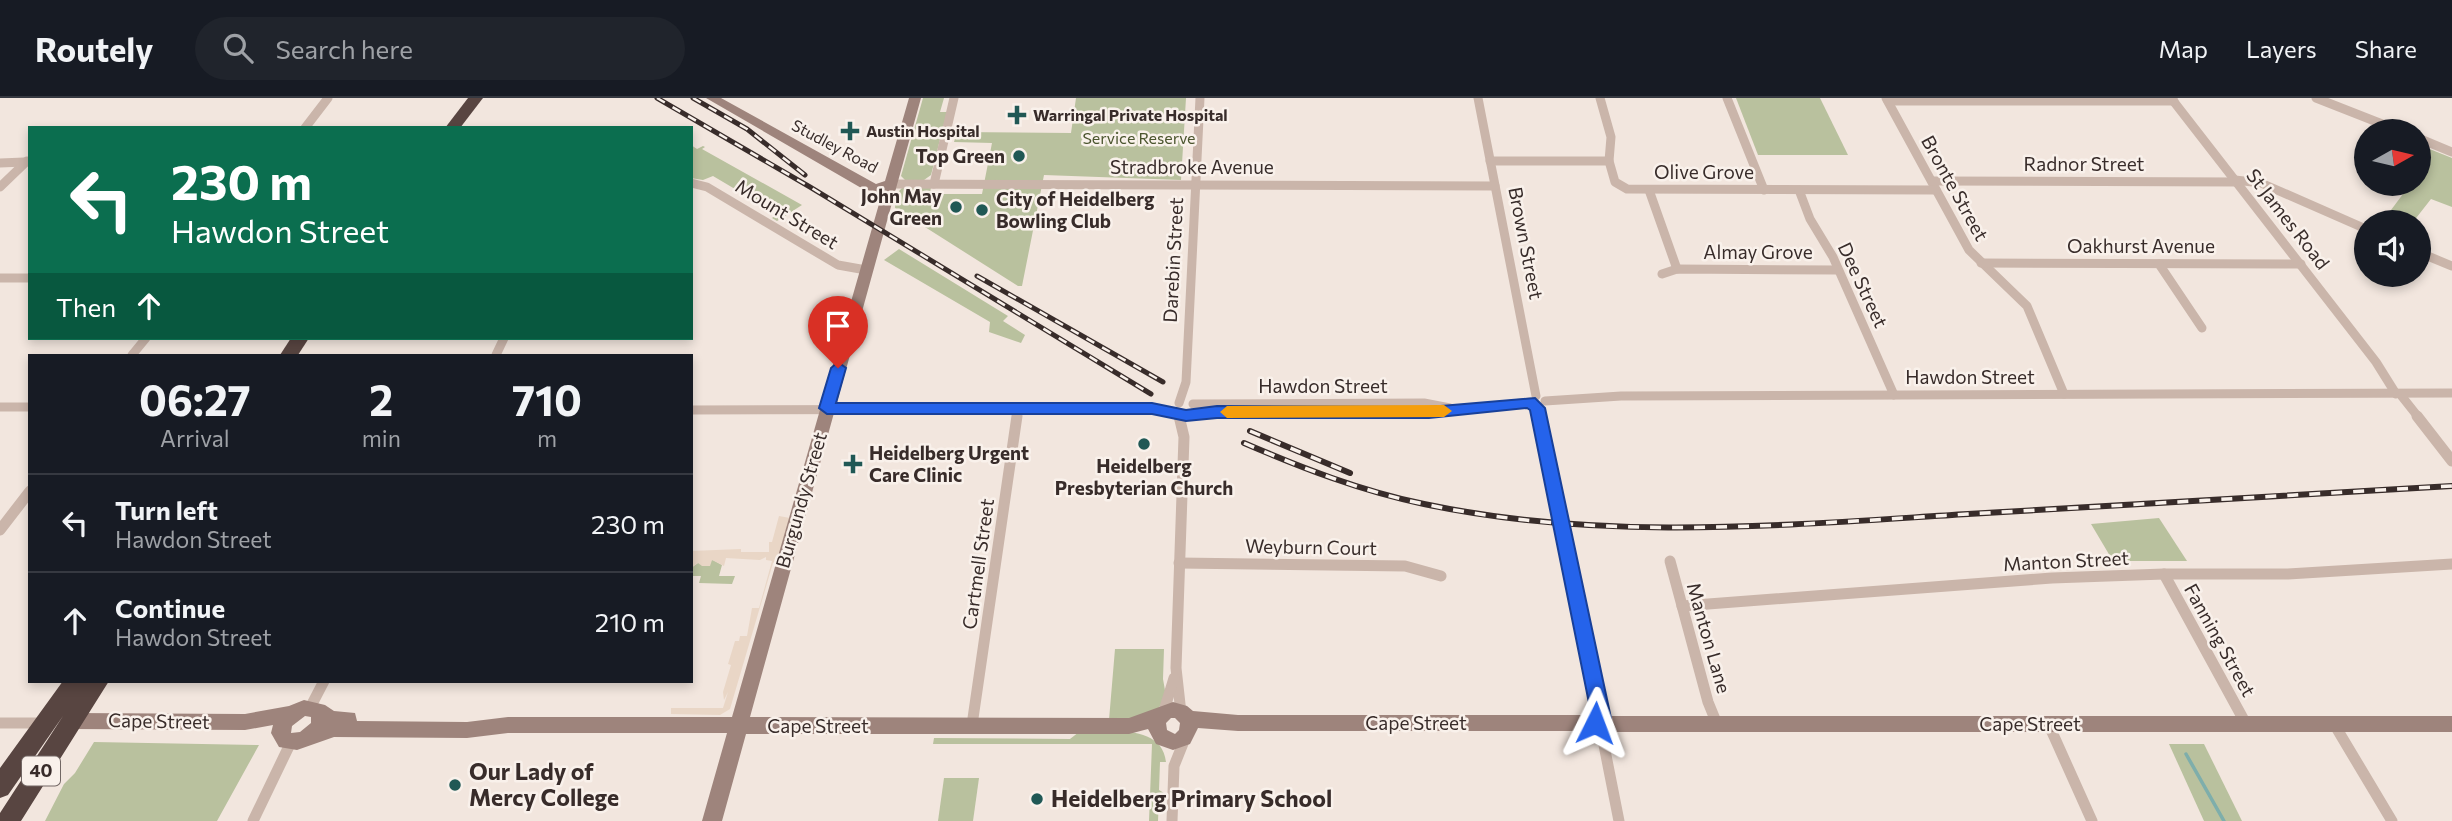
<!DOCTYPE html>
<style>
:root{--surface:#171b24;--page:#20242c;--text:#f1f3f6;--muted:#9ea1a6;--line:#363941}
body{margin:0;font-family:Commissioner,sans-serif;background:var(--page);color:var(--text);height:100vh;display:flex;flex-direction:column;font-size:26px;white-space:nowrap}
*{box-sizing:border-box;margin:0}
p{font-size:23px;color:var(--muted)}
.icon{flex:none;width:38px;height:38px;fill:none;stroke:currentColor;stroke-width:2;stroke-linecap:round;stroke-linejoin:round}
.map{position:relative;flex:1;overflow:hidden}
.panel{position:absolute;left:28px;top:256px;width:665px;height:329px;display:flex;flex-direction:column;background:var(--surface);border-radius:0px;box-shadow:0 4px 10px #0003}
.panel>*{flex:none}
.hud{position:absolute;left:28px;top:28px;width:665px;height:214px;border-radius:0px;box-shadow:0 4px 10px #0003;background:#0b6e4f;color:#fff;overflow:hidden}
.needle{width:46px;rotate:82deg}
.tools{position:absolute;left:2354px;top:21px;display:grid;gap:14px}
.tools a{display:grid;place-items:center;width:77px;height:77px;border-radius:50%;background:var(--surface);box-shadow:0 4px 10px #0003;font-size:35px}
.pin{position:absolute;display:grid;place-items:center;width:60px;height:60px;color:#fff;margin:-72px -30px;border-radius:50% 50% 50% 0;rotate:-45deg;box-shadow:0 0 7px #0007}
.pin .icon{rotate:45deg}
.me{position:absolute;width:77px;margin:-38px;rotate:3deg;stroke-linejoin:round;filter:drop-shadow(0 0 5px #0008)}
.turn{display:flex;align-items:center;gap:24px;height:147px;padding:0 28px;font-size:32px}
.turn .icon{width:91px;height:91px;stroke-width:2.5}
.turn b{display:block;font-size:49px;line-height:60px}
.then{display:flex;align-items:center;height:66px;padding:0 28px;background:#0003;gap:14px;font-size:26px}
.eta{display:flex;justify-content:space-evenly;align-items:center;height:119px;text-align:center}
.eta b{font-size:42px;font-weight:700;line-height:49px}
ul{padding:0;list-style:none}
li{display:flex;align-items:center;gap:21px;height:98px;padding:0 28px;border-top:2px solid var(--line)}
li div{flex:1}
li b{display:block;font-size:26px}
li em{font-style:normal}
header{display:flex;align-items:center;gap:42px;box-sizing:border-box;height:98px;padding:0 35px;background:var(--surface);border-bottom:2px solid var(--line)}
header strong{font-size:33px}
nav{display:flex;gap:38px;margin-inline-start:auto;font-size:24px}
.search{width:490px;height:63px;background:var(--page);display:flex;align-items:center;gap:18px;box-sizing:border-box;padding:0 24px;border-radius:38px;color:var(--muted);font-size:26px}
.map>svg:first-child{display:block}
</style>
<header>
<strong>Routely</strong>
<div class="search"><svg class="icon" aria-label="search" viewBox="0 0 24 24"><circle cx="10" cy="10" r="6"/><path d="M15 15l6 6"/></svg>Search here</div>
<nav><a>Map</a><a>Layers</a><a>Share</a></nav>
</header>
<div class="map">
<svg width="2452" height="723" viewBox="0 0 2452 723">
<rect width="100%" height="100%" fill="#f2e6de"/>
<g fill="#b9c19e">
<polygon points="923,0 944,0 940,14 947,14 931,77 924,82 905,82 901,78"/>
<polygon points="1076,0 1186,0 1181,82 1044,77 1022,188 1018,188 895,110 896,96 902,90 931,88 930,96 982,96 992,45 954,44 957,34 1071,35"/>
<polygon points="1736,0 1820,0 1848,57 1758,57"/>
<polygon points="691,47 697,51 703,48 705,49 702,51 802,107 777,123 772,120 777,116 713,78 703,82 691,80"/>
<polygon points="2422,48 2452,60 2452,109 2431,101 2413,124 2382,124 2406,92 2394,86 2418,86 2419,52"/>
<polygon points="899,151 1008,218 1003,223 1025,237 1021,245 989,234 990,224 884,162"/>
<polygon points="2159,420 2187,463 2113,463 2091,426"/>
<polygon points="713,462 722,467 719,478 735,478 732,486 699,485 701,478 691,478 691,470 698,465"/>
<polygon points="1115,551 1164,551 1163,581 1166,598 1154,618 1109,622"/>
<path d="M1079 634C1107 634 1162 625 1166 664H1160L1159 692 1164 695 1159 697 1158 723H1149L1152 646H933L934 640 1070 641Z"/>
<polygon points="94,644 259,647 217,723 45,723 64,686 75,675"/>
<polygon points="2169,646 2204,646 2242,723 2204,723"/>
<polygon points="944,680 979,680 973,723 938,723"/>
</g>
<polygon fill="#e9d6c6" points="779,418 790,420 778,462 773,465 730,611 720,617 671,616 671,610 723,610 728,594 724,602 723,594 731,567 728,566 735,543 739,543 740,538 747,538 752,510 759,510 772,463 766,462 766,459 760,462 726,460 724,468 712,462 710,468 702,468 698,465 691,470 691,453 741,451 741,454 769,454 769,444 772,444"/>
<g fill="none" stroke-linecap="round" stroke-linejoin="round">
<polyline stroke="#7eaeab" stroke-width="3.5" points="2186,656 2224,723"/>
<g stroke="#cab5aa" stroke-width="9">
<polyline points="1478,0 1536,298"/>
<polyline points="1600,0 1611,39 1609,63"/>
<polyline points="1727,0 1764,92"/>
<polyline points="1886,0 1969,152 2027,208 2064,296"/>
<polyline points="2171,0 2376,264 2396,296"/>
<polyline points="2316,0 2400,33"/>
<polyline points="1888,3 2174,3"/>
<polyline points="305,30 328,0"/>
<polyline points="2418,40 2452,54"/>
<polyline points="1490,63 1609,63 1615,84 1627,91 1936,92"/>
<polyline points="0,65 24,64"/>
<polyline points="2235,82 2261,85 2366,131"/>
<polyline points="1932,83 2237,84"/>
<polyline points="691,85 707,89 838,167 866,172"/>
<polyline points="889,86 1495,88"/>
<polyline points="934,86 954,0"/>
<polyline points="0,89 27,63"/>
<polyline points="1649,92 1677,171"/>
<polyline points="1799,92 1810,121 1833,159 1894,297"/>
<polyline points="2418,154 2452,168"/>
<polyline points="1981,165 2301,166"/>
<polyline points="2159,166 2202,230"/>
<polyline points="1662,176 1677,171 1838,172"/>
<polyline points="0,180 30,180"/>
<polyline points="132,257 146,240"/>
<polyline points="496,257 504,240"/>
<polyline points="2400,296 2419,320"/>
<polyline points="1545,303 1621,298 2452,295"/>
<polyline points="1179,305 1186,284 1200,0"/>
<polyline points="1193,306 1424,305 1450,310"/>
<polyline points="0,309 30,309"/>
<polyline points="1537,310 1539,320"/>
<polyline points="691,312 1152,311 1177,314"/>
<polyline points="1193,315 1429,315 1530,304"/>
<polyline points="1179,316 1180,320"/>
<polyline points="1017,320 1018,311"/>
</g>
<g stroke="#cab5aa" stroke-width="11">
<polyline points="1179,318 1184,339 1176,570 1181,615"/>
<polyline points="1539,318 1601,620"/>
<polyline points="2417,318 2452,363"/>
<polyline points="0,432 30,393"/>
<polyline points="1670,463 1708,604 1717,626"/>
<polyline points="1179,465 1405,468 1441,478"/>
<polyline points="2164,476 2246,626"/>
<polyline points="1682,508 2052,480 2164,476 2288,476 2452,466"/>
<polyline points="310,610 324,583"/>
<polyline points="1163,616 1174,580"/>
<polyline points="0,625 44,625"/>
<polyline points="2048,625 2092,723"/>
<polyline points="2334,626 2392,723"/>
<polyline points="972,627 1017,318"/>
<polyline points="1601,632 1619,723"/>
<polyline points="253,723 291,644"/>
<polyline points="1172,723 1174,668 1186,638"/>
</g>
<path fill="#9e847c" fill-rule="evenodd" d="M706 0H721L876 86 885 83 909 0H921L750 619 1129 620 1173 604 1187 608 1193 613 1238 617H1595L1602 620 1608 618H2452V634H1608L1601 631 1595 633H1238L1198 630 1190 646 1173 652 1156 646 1148 631 1129 636H746L722 723H702L727 635H508L467 640 334 639 297 652 279 649 271 635 273 627 245 632 73 631 66 629 64 623 66 617 73 615 245 616 289 608 304 602 325 607 334 613 355 615 357 623 467 624 508 619H732L883 92 876 94 863 91ZM305 618 311 619V625L300 634 291 635 292 628ZM1171 620H1175L1180 625 1179 632 1175 636 1167 632 1166 625Z"/>
<g fill="#584541" fill-rule="evenodd">
<polygon points="468,0 483,0 460,30 445,30"/>
<polygon points="291,240 309,240 298,257 280,257"/>
<polygon points="63,583 109,583 21,723 0,723 0,715 63,618 8,697 0,700 0,670"/>
</g>
<g stroke="#382c2a" stroke-width="5">
<g id="rail-far1">
<polyline points="657,0 810,89 1151,296"/>
<polyline points="693,0 747,31 805,77"/>
<polyline points="977,178 1163,284"/>
</g>
</g>
<g stroke="#382c2a" stroke-width="6">
<g id="rail">
<polyline points="1250,333 1350,375"/>
<path d="M1244 345C1302 370 1361 393 1424 406 1604 444 1786 427 1968 416 2129 407 2291 397 2452 388"/>
</g>
</g>
<use href="#rail-far1" stroke="#f9f1eb" stroke-width="2.5" stroke-dasharray="9" stroke-linecap="butt"/>
<use href="#rail" stroke="#f9f1eb" stroke-width="3.5" stroke-dasharray="11" stroke-linecap="butt"/>
</g>
<polygon fill="#2563eb" stroke="#184099" stroke-width="2" points="838,264 846,270 836,305 1152,305 1186,312 1217,308 1429,309 1535,300 1545,310 1611,620 1608,625 1595,634 1588,631 1585,625 1591,615 1530,312 1527,310 1429,320 1217,320 1186,323 1152,316 827,316 819,310 831,270"/>
<polygon fill="#f59e0b" points="1444,307 1452,313 1444,319 1227,320 1220,314 1227,308"/>
<g fill="#205855" stroke="#f9f1eb" stroke-width="2.5">
<path d="M1013.5 6.5h7v7h7v7h-7v7h-7v-7h-7v-7h7z"/>
<path d="M846.5 22.5h7v7h7v7h-7v7h-7v-7h-7v-7h7z"/>
<circle cx="1019" cy="58" r="7"/>
<circle cx="956" cy="109" r="7"/>
<circle cx="982" cy="112" r="7"/>
<circle cx="1144" cy="346" r="7"/>
<path d="M849.5 355.5h7v7h7v7h-7v7h-7v-7h-7v-7h7z"/>
<circle cx="455" cy="687" r="7"/>
<circle cx="1037" cy="701" r="7"/>
</g>
<g text-anchor="middle" stroke-width="5" stroke-linejoin="round" paint-order="stroke">
<g font-size="16" font-weight="bold" fill="#382c2a" stroke="#f9f1eb" text-anchor="start">
<text x="1033" y="23">Warringal Private Hospital</text>
<text x="866" y="39">Austin Hospital</text>
</g>
<g font-size="16" fill="#4b552e" stroke="#f9f1eb">
<text x="1139" y="46">Service Reserve</text>
</g>
<g font-size="16" fill="#382c2a" stroke="#f9f1eb">
<text transform="translate(835 48) rotate(28)" y="6">Studley Road</text>
</g>
<rect fill="#f9f1eb" stroke="#726764" stroke-width="2" x="22" y="658.5" width="38" height="29" rx="5"/>
<g font-size="18" font-weight="bold" fill="#382c2a">
<text x="41" y="679">40</text>
</g>
<g font-size="19" font-weight="bold" fill="#382c2a" stroke="#f9f1eb" text-anchor="end">
<text x="1005" y="65">Top Green</text>
<text x="942" y="105">John May<tspan x="942" dy="22">Green</tspan></text>
<text x="996" y="108" text-anchor="start">City of Heidelberg<tspan x="996" dy="22">Bowling Club</tspan></text>
<text x="869" y="362" text-anchor="start">Heidelberg Urgent<tspan x="869" dy="22">Care Clinic</tspan></text>
<text x="1144" y="375" text-anchor="middle">Heidelberg<tspan x="1144" dy="22">Presbyterian Church</tspan></text>
</g>
<g font-size="19" fill="#382c2a" stroke="#f9f1eb">
<text x="2084" y="73">Radnor Street</text>
<text x="1192" y="76">Stradbroke Avenue</text>
<text x="1704" y="81">Olive Grove</text>
<text transform="translate(1955 90) rotate(61)" y="7">Bronte Street</text>
<text transform="translate(787 116) rotate(31)" y="7">Mount Street</text>
<text transform="translate(2288 121) rotate(52)" y="7">St James Road</text>
<text transform="translate(1526 145) rotate(79)" y="7">Brown Street</text>
<text x="2141" y="155">Oakhurst Avenue</text>
<text x="1758" y="161">Almay Grove</text>
<text transform="translate(1173 162) rotate(-87)" y="7">Darebin Street</text>
<text transform="translate(1863 187) rotate(65)" y="7">Dee Street</text>
<text x="1970" y="286">Hawdon Street</text>
<text x="1323" y="295">Hawdon Street</text>
<text transform="translate(801 402) rotate(-74)" y="7">Burgundy Street</text>
<text transform="translate(1311 449) rotate(1)" y="7">Weyburn Court</text>
<text transform="translate(2066 463) rotate(-3)" y="7">Manton Street</text>
<text transform="translate(978 466) rotate(-82)" y="7">Cartmell Street</text>
<text transform="translate(1709 540) rotate(74)" y="7">Manton Lane</text>
<text transform="translate(2220 542) rotate(61)" y="7">Fanning Street</text>
<text transform="translate(159 623) rotate(1)" y="7">Cape Street</text>
<text x="1416" y="632">Cape Street</text>
<text x="2030" y="633">Cape Street</text>
<text x="818" y="635">Cape Street</text>
</g>
<g font-size="23" font-weight="bold" fill="#382c2a" stroke="#f9f1eb" text-anchor="start">
<text x="469" y="682">Our Lady of<tspan x="469" dy="26">Mercy College</tspan></text>
<text x="1051" y="709">Heidelberg Primary School</text>
</g>
</g>
</svg>
<div class="tools">
<a><svg class="needle" viewBox="-14 -14 28 28"><path d="M0-13l5 13h-10z" fill="#e53935"/><path d="M0 13l5-13h-10z" fill="#9ea1a6"/></svg></a>
<a><svg class="icon" aria-label="sound" viewBox="0 0 24 24"><path d="M4 9h4l5-4v14l-5-4H4zM17 9q2 3 0 6"/></svg></a>
</div>
<div class="pin" style="left:838px;top:270px;background:#d93025"><svg class="icon" aria-label="arrive" viewBox="0 0 24 24"><path d="M6 21V4h12l-3 4 3 4H6"/></svg></div>
<svg class="me" style="left:1595px;top:625px" viewBox="-20 -20 40 40"><path d="M0-17L14 15 0 8-14 15z" fill="#2563eb" stroke="#fff" stroke-width="4"/></svg>
<div class="hud">
<div class="turn"><svg class="icon" aria-label="left" viewBox="0 0 24 24"><path d="M17 20v-9H6M10 6l-5 5 5 5"/></svg><div><b>230 m</b>Hawdon Street</div></div>
<div class="then">Then<svg class="icon" aria-label="ahead" viewBox="0 0 24 24"><path d="M12 20V5M6 11l6-6 6 6"/></svg></div>
</div>
<section class="panel">
<div class="eta">
<div><b>06:27</b><p>Arrival</p></div>
<div><b>2</b><p>min</p></div>
<div><b>710</b><p>m</p></div>
</div>
<ul>
<li><svg class="icon" aria-label="left" viewBox="0 0 24 24"><path d="M17 20v-9H6M10 6l-5 5 5 5"/></svg><div><b>Turn left</b><p>Hawdon Street</p></div><em>230 m</em></li>
<li><svg class="icon" aria-label="ahead" viewBox="0 0 24 24"><path d="M12 20V5M6 11l6-6 6 6"/></svg><div><b>Continue</b><p>Hawdon Street</p></div><em>210 m</em></li>
</ul>
</section>
</div>
